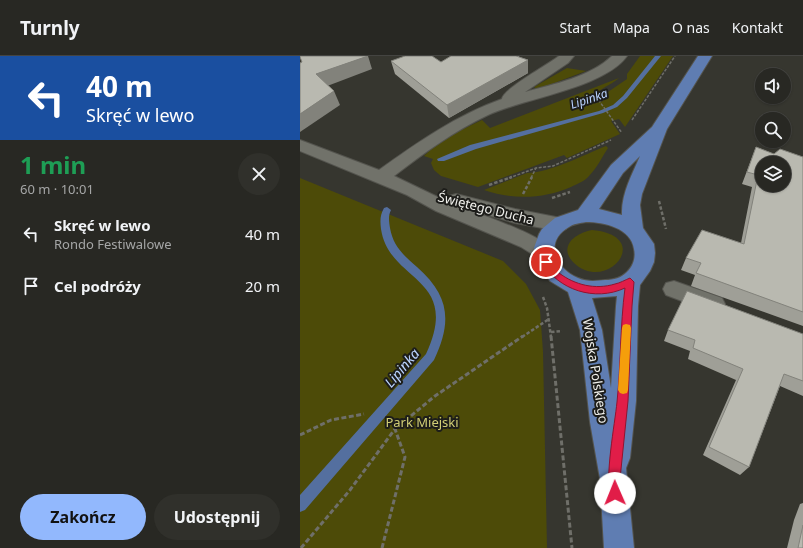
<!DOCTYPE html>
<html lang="pl">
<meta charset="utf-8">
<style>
:root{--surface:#282823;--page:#30302b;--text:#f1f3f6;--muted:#a5a6a6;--line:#444441;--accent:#92b8fd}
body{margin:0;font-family:"Noto Sans",sans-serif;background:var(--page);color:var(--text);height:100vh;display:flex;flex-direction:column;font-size:15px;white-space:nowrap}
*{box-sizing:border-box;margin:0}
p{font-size:13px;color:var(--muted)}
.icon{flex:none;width:22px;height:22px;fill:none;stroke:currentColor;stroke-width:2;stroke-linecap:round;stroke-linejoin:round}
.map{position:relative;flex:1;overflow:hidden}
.details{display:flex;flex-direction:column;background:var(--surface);width:300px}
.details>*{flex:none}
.guide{background:#1a4fa0;color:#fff;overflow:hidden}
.fabs{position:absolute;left:455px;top:12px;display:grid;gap:8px}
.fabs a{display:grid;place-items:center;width:36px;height:36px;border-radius:50%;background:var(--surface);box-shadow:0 1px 3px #0004,0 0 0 1px var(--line);font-size:20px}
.pin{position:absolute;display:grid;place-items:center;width:34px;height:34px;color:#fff;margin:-17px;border:2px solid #fff;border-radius:50%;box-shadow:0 1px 4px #0007}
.me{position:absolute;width:44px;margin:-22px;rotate:359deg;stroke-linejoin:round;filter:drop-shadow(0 0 3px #0008)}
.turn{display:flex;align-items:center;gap:14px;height:84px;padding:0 20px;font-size:18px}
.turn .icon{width:52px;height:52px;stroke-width:2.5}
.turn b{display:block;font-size:28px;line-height:34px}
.round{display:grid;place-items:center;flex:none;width:42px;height:42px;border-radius:21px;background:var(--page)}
.overview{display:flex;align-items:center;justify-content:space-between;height:68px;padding:0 20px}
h1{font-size:24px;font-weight:700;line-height:30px;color:#1e9e55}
.cta{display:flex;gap:8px;margin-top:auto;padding:8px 20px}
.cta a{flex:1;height:46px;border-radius:24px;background:var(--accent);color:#111;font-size:16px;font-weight:700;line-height:46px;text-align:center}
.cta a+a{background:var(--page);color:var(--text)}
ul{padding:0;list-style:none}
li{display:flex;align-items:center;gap:12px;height:52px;padding:0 20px}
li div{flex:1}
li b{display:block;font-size:15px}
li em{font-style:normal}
header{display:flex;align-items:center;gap:24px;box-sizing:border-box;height:56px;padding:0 20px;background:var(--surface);border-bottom:1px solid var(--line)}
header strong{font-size:19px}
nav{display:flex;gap:22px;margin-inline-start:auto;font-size:14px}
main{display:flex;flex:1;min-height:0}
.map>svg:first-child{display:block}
</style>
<header>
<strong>Turnly</strong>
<nav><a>Start</a><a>Mapa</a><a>O nas</a><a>Kontakt</a></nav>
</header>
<main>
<section class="details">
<div class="guide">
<div class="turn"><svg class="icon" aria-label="left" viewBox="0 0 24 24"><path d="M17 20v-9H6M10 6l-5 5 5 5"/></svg><div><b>40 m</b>Skręć w lewo</div></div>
</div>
<div class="overview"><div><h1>1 min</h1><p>60 m · 10:01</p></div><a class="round"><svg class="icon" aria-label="close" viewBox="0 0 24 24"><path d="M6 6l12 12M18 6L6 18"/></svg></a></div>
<ul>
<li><svg class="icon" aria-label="left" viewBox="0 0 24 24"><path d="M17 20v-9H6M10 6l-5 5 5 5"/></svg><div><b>Skręć w lewo</b><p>Rondo Festiwalowe</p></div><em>40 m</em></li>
<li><svg class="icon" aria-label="arrive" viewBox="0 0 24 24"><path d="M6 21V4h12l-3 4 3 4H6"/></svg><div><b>Cel podróży</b></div><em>20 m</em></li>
</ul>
<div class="cta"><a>Zakończ</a><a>Udostępnij</a></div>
</section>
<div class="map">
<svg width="503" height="492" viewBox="0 0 503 492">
<rect width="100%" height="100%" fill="#36362f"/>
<g fill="#4d4b08">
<path d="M340 0H373L325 71 319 63 311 65 320 78 267 102 264 99 178 131 141 120 134 114 131 107 133 103 124 100C140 83 161 74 182 64L190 72 319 22C311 29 300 32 293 41L296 47 303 45 305 38 327 23V18Z"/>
<polygon points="267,12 286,15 241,32 237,33 234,31"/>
<path d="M306 90 308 92C302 101 297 112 289 120 285 125 277 128 271 131 244 143 212 144 184 134L227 117C252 116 283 99 306 90Z"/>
<polygon points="0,122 203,205 226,228 240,254 243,296 247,492 0,492"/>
<path d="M292 174C355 180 307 238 274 207 257 190 276 177 292 174Z"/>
</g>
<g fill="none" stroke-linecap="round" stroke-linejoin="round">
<g fill="#546f9f" fill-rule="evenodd">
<polygon points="355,0 361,0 327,42 317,51 303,57 176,93 144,105 138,105 137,103 170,89 299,55 313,49 323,40"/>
<path d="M87 151 91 154C88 160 89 165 90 172 93 190 104 200 117 211 150 240 152 266 134 304L5 454 0 456V439L126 298C162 220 89 227 81 173 80 165 80 159 84 152Z"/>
</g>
<g stroke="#54544e" stroke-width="2">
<g id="minor">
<path d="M259 0H274L268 7 225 36C254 28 290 21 312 0H327C304 32 225 42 188 59 154 75 124 97 94 120L148 146 147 144 149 140 156 138 215 153 266 163 269 168 266 173 259 175 215 167 164 152C184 160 245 180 254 196L251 201 244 203 237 201 221 191 136 155 107 139 0 95V84L79 114C118 86 157 59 202 43 203 33 249 8 259 0Z"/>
<polygon points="374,225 422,242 425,248 422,254 414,257 366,239 363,233 366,227"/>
</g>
</g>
<g stroke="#54544e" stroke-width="2">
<path id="major" d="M398 0H412L367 73 342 138 340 149 343 172 354 188 355 197 354 206 350 215 340 229 338 250 336 345 330 402 326 412 334 492H304L300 423 290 366 280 274 268 236 250 225 237 206 234 192 239 178 242 173 255 162 278 154 311 109 352 71ZM340 100C332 119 321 138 322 159L299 153 323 117ZM286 166C304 166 331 172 334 193 336 202 333 210 327 216 321 222 314 224 305 224 296 225 287 226 278 222 256 213 243 186 269 171 273 168 280 167 286 166ZM317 240 316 250 311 332 302 274 292 242Z"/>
</g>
<g stroke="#6f6f69" stroke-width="1.5" stroke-dasharray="3 1.5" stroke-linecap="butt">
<polyline points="300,39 300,46 322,77"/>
<polyline points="332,64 375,0"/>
<polyline points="209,122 236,112 253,110 311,84"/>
<polyline points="231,122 236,112"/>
</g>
<g stroke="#6f6f69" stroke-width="2.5" stroke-dasharray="3.5 2" stroke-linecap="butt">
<polyline points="189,129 212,121"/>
<polyline points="223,138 232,121"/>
<polyline points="252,142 270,136"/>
<polyline points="359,145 366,173"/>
<polyline points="243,241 247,252 251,281"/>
<polyline points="251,276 262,275"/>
<polyline points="222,281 249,263"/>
</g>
<g stroke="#6f6f69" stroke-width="3" stroke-dasharray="5 2.5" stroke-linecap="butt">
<polyline points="251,280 272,492"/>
<polyline points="0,379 31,364 64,358"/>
<polyline points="1,492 50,434 95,373 135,340 223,280"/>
<polyline points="82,492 105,401 95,373"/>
</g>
<use href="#minor" fill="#71726a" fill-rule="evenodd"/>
<use href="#major" fill="#5f7db2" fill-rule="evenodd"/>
</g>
<g fill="#9f9f97">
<polygon points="219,1 228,4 228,17 149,62 95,18 91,5 141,6"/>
<polygon points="456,91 474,98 503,101 503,270 391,230 395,219 381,214 386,202 441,187 452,131 442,128"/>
<polygon points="368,274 503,278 503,340 480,330 449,411 440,419 403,399 436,324 388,303 390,295 364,285"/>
<polygon points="503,447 503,492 487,492 494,464 500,448"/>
</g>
<g fill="#82827b">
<polygon points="68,0 72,13 22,32 16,18"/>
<polygon points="216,0 219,0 220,8 228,4 228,17 149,62 147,49"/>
<polygon points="34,35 40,49 0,76 0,58"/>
</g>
<g fill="#b9b9b0" stroke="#82827b" fill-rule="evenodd">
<polygon points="0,0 68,0 16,18 34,35 0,58 0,7 2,6 0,1"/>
<polygon points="105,0 132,0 141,6 151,0 216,0 228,4 147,49 91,5"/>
<path d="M456 91 474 98 480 93 503 101V256L396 217 401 207 386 202 402 174 444 188 458 119 447 116ZM462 107H484V129H462Z"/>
<polygon points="387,235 503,278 503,325 484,318 449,411 409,391 443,313 393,292 395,284 368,274"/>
<polygon points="503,469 503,492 498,492"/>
</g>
<path fill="#e11d48" stroke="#92132f" d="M246 203C252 205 254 213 259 217 275 229 295 234 315 228 320 227 325 224 330 222L334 226 332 250 328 345 320 423 321 437 319 441 315 443 311 441C304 424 315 367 317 346 321 308 320 270 325 232 295 246 258 234 242 206Z"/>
<polygon fill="#f59e0b" points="326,268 330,269 331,272 328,334 327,337 323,338 320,337 318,334 322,272 323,269"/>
<g text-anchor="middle" stroke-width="4" stroke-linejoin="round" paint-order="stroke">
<g font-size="12" font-style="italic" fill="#bad3ff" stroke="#1d1d1a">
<text transform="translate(289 43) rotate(-19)" y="4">Lipinka</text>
</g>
<g font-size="13" fill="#f0f0ec" stroke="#1d1d1a">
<text transform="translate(186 152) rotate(14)" y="5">Świętego Ducha</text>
<text transform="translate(296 315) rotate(81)" y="5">Wojska Polskiego</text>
</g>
<g font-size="13" fill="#d1ce75" stroke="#1d1d1a">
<text x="122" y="371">Park Miejski</text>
</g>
<g font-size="14" font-style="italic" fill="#bad3ff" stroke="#1d1d1a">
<text transform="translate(102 312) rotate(-50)" y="5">Lipinka</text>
</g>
</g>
</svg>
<div class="fabs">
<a><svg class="icon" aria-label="sound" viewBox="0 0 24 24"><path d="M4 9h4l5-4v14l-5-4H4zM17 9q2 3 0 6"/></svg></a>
<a><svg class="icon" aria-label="search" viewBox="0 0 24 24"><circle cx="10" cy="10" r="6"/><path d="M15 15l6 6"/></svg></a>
<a><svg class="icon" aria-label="layers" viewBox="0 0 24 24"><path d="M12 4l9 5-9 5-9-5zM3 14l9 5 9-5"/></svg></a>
</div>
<div class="pin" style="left:246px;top:206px;background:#d93025"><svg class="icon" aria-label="arrive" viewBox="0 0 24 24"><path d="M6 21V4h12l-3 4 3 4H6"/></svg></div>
<svg class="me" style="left:315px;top:437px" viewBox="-20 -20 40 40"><circle r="19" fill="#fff"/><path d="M0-13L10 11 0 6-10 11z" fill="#e11d48"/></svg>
</div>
</main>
